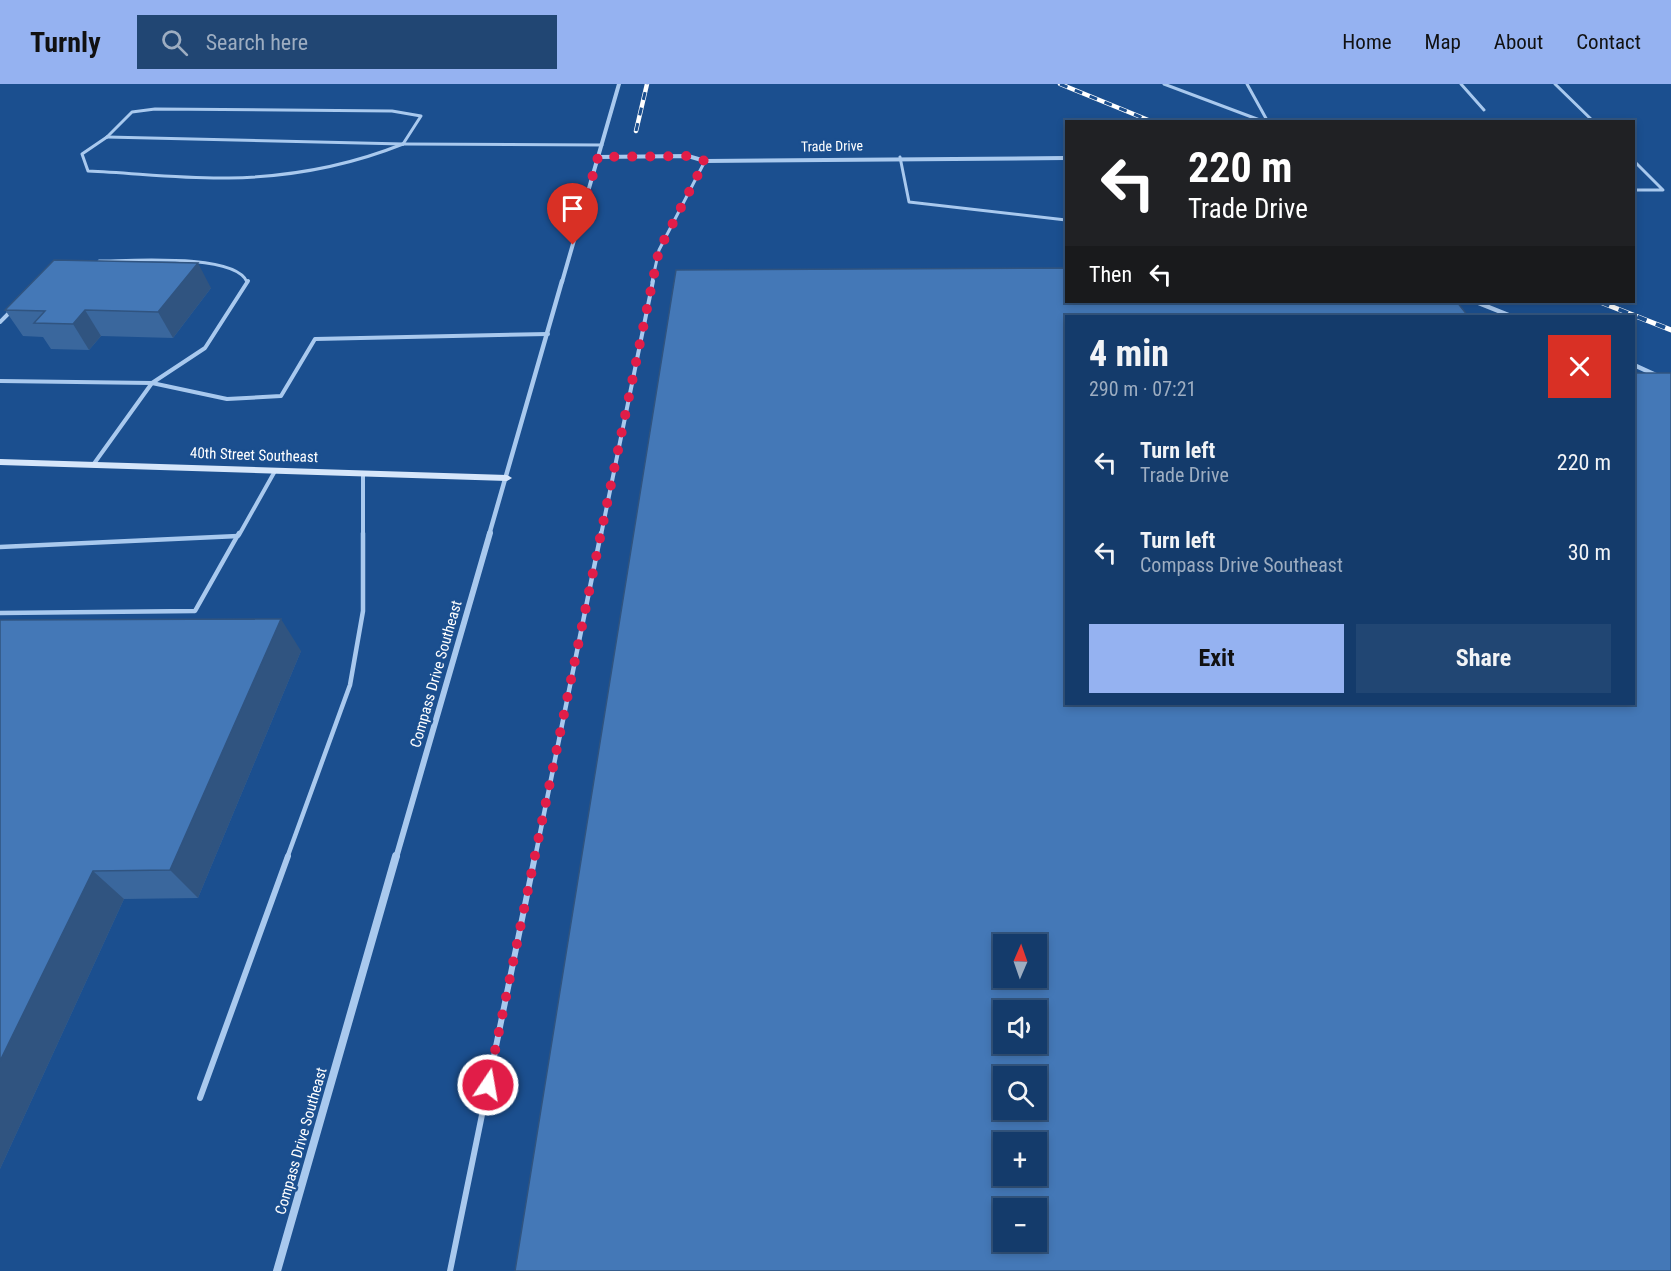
<!DOCTYPE html>
<meta charset="utf-8">
<style>
:root{--surface:#143b6b;--page:#214673;--text:#f1f3f6;--muted:#9dadc1;--line:#33557e;--accent:#95b2f1}
body{margin:0;font-family:"Roboto Condensed",sans-serif;background:var(--page);color:var(--text);height:100vh;display:flex;flex-direction:column;font-size:22px;white-space:nowrap}
*{box-sizing:border-box;margin:0}
p{font-size:20px;color:var(--muted)}
.icon{flex:none;width:33px;height:33px;fill:none;stroke:currentColor;stroke-width:2;stroke-linecap:round;stroke-linejoin:round}
.map{position:relative;flex:1;overflow:hidden}
.sheet{position:absolute;left:1065px;top:231px;width:570px;height:390px;display:flex;flex-direction:column;background:var(--surface);border-radius:0px;box-shadow:0 3px 9px #0003,0 0 0 2px var(--line)}
.sheet>*{flex:none}
.hud{position:absolute;left:1065px;top:36px;width:570px;height:183px;border-radius:0px;box-shadow:0 3px 9px #0003,0 0 0 2px var(--line);background:#202124;color:#fff;overflow:hidden}
.needle{width:39px;rotate:2deg}
.tools{position:absolute;left:993px;top:850px;display:grid;gap:12px}
.tools a{display:grid;place-items:center;width:54px;height:54px;border-radius:0px;background:var(--surface);box-shadow:0 3px 9px #0003,0 0 0 2px var(--line);font-size:30px}
.pin{position:absolute;display:grid;place-items:center;width:51px;height:51px;color:#fff;margin:-62px -26px;border-radius:50% 50% 50% 0;rotate:-45deg;box-shadow:0 0 6px #0007}
.pin .icon{rotate:45deg}
.me{position:absolute;width:66px;margin:-33px;rotate:12deg;stroke-linejoin:round;filter:drop-shadow(0 0 4px #0008)}
.turn{display:flex;align-items:center;gap:21px;height:126px;padding:0 24px;font-size:27px}
.turn .icon{width:78px;height:78px;stroke-width:2.5}
.turn b{display:block;font-size:42px;line-height:51px}
.then{display:flex;align-items:center;height:57px;padding:0 24px;background:#0003;gap:12px;font-size:22px}
.round{display:grid;place-items:center;flex:none;width:63px;height:63px;border-radius:0px;background:var(--page)}
.headline{display:flex;align-items:center;justify-content:space-between;height:102px;padding:0 24px}
h1{font-size:36px;font-weight:700;line-height:45px}
.button{display:flex;gap:12px;margin-top:auto;padding:12px 24px}
.button a{flex:1;height:69px;border-radius:0px;background:var(--accent);color:#111;font-size:24px;font-weight:700;line-height:69px;text-align:center}
.button a+a{background:var(--page);color:var(--text)}
ul{padding:0;list-style:none}
li{display:flex;align-items:center;gap:18px;height:90px;padding:0 24px}
li div{flex:1}
li b{display:block;font-size:22px}
li em{font-style:normal}
header{display:flex;align-items:center;gap:36px;box-sizing:border-box;height:84px;padding:0 30px;background:var(--accent);color:#111}
header strong{font-size:28px}
nav{display:flex;gap:33px;margin-inline-start:auto;font-size:21px}
.search{width:420px;height:54px;background:var(--page);display:flex;align-items:center;gap:15px;box-sizing:border-box;padding:0 21px;border-radius:0px;color:var(--muted);font-size:22px}
.map>svg:first-child{display:block}
</style>
<header>
<strong>Turnly</strong>
<div class="search"><svg class="icon" aria-label="search" viewBox="0 0 24 24"><circle cx="10" cy="10" r="6"/><path d="M15 15l6 6"/></svg>Search here</div>
<nav><a>Home</a><a>Map</a><a>About</a><a>Contact</a></nav>
</header>
<div class="map">
<svg width="1671" height="1187" viewBox="0 0 1671 1187">
<rect width="100%" height="100%" fill="#1b4f8f"/>
<g fill="none" stroke-linecap="round" stroke-linejoin="round">
<g stroke="#a9c9ee" stroke-width="3">
<polyline points="1164,0 1265,38"/>
<polyline points="1247,0 1268,38"/>
<polyline points="1461,0 1484,26"/>
<polyline points="1555,0 1594,38"/>
<polyline points="107,53 403,60"/>
<path d="M107 53 82 70 88 87C135 89 183 95 229 94 289 93 348 82 403 60"/>
<polyline points="107,53 132,28 155,25 392,27 421,32 403,60"/>
<polyline points="403,60 602,61"/>
<polyline points="900,73 909,118 1066,136"/>
<polyline points="1634,77 1663,106 1634,106"/>
<path d="M99 177C130 177 235 169 247 198"/>
<polyline points="652,198 659,166 705,77"/>
</g>
<g stroke="#a9c9ee" stroke-width="4">
<polyline points="0,238 11,227"/>
<polyline points="0,297 152,299 227,315 281,312 315,255 548,250"/>
<polyline points="93,381 152,299 205,264 248,197"/>
<polyline points="363,389 363,451"/>
<polyline points="239,451 275,387"/>
<polyline points="601,451 653,197"/>
</g>
<g stroke="#a9c9ee" stroke-width="4.5">
<polyline points="0,463 238,452"/>
<polyline points="0,529 195,527 239,449"/>
<polyline points="287,774 350,601 363,527 363,449"/>
<polyline points="535,774 601,449"/>
</g>
<g stroke="#a9c9ee" stroke-width="6">
<polyline points="200,1014 288,772"/>
<polyline points="450,1187 535,772"/>
</g>
<g stroke="#a9c9ee" stroke-width="4">
<polyline points="598,73 688,72 705,77 1066,74"/>
<polyline points="562,198 619,0"/>
</g>
<g stroke="#a9c9ee" stroke-width="4.5">
<polyline points="1476,218 1511,232"/>
<polyline points="1634,281 1671,298"/>
<polyline points="489,451 562,197"/>
</g>
<polyline stroke="#a9c9ee" stroke-width="6" points="396,774 490,449"/>
<polyline stroke="#a9c9ee" stroke-width="8" points="277,1187 396,772"/>
<polygon fill="#d6e6fa" fill-rule="evenodd" points="0,375 507,391 512,394 507,397 0,381"/>
<g stroke="#fff" stroke-width="4.5">
<g id="rail-far1">
<polyline points="1060,0 1153,38"/>
<polyline points="636,47 647,0"/>
</g>
</g>
<g stroke="#fff" stroke-width="5">
<polyline id="rail" points="1600,218 1671,246"/>
</g>
<use href="#rail-far1" stroke="#1b4f8f" stroke-width="3" stroke-dasharray="8" stroke-linecap="butt"/>
<use href="#rail" stroke="#1b4f8f" stroke-width="4" stroke-dasharray="10" stroke-linecap="butt"/>
</g>
<g fill="#3a679d">
<polygon points="211,204 173,254 101,252 89,266 51,265 43,253 23,252 5,226"/>
<polygon points="0,536 301,567 198,814 124,815 0,1085"/>
</g>
<g fill="#305480">
<polygon points="198,179 211,204 173,254 158,228"/>
<polygon points="85,226 101,252 89,266 73,240"/>
<polygon points="281,535 301,567 198,814 170,786"/>
<polygon points="93,787 124,815 0,1085 0,977"/>
</g>
<g fill="#4478b7" stroke="#305480" stroke-width="1.5" fill-rule="evenodd">
<polygon points="54,176 198,179 158,228 85,226 73,240 34,239 45,227 5,226"/>
<path d="M1066 184V218H1457L1468 232H1066V620H1634V289H1671V1187H515L676 186ZM1004 861H1036V894H1004ZM1004 927H1036V960H1004ZM1004 993H1036V1026H1004ZM1004 1059H1036V1092H1004ZM1004 1125H1036V1158H1004Z"/>
<polygon points="281,535 170,786 93,787 0,977 0,536"/>
</g>
<g fill="none" stroke-linecap="round" stroke-linejoin="round">
<polyline stroke="#e11d48" stroke-width="10" stroke-dasharray="0 18" points="488,1001 659,166 705,77 688,72 598,73 573,161"/>
</g>
<g text-anchor="middle" stroke-width="5" stroke-linejoin="round" paint-order="stroke">
<g font-size="14" fill="#fff" stroke="#1b4f8f">
<text transform="translate(832 62) rotate(-1)" y="5">Trade Drive</text>
</g>
<g font-size="15" fill="#fff" stroke="#1b4f8f">
<text transform="translate(254 371) rotate(2)" y="5">40th Street Southeast</text>
<text transform="translate(436 590) rotate(-74)" y="5">Compass Drive Southeast</text>
<text transform="translate(301 1057) rotate(-74)" y="5">Compass Drive Southeast</text>
</g>
</g>
</svg>
<div class="tools">
<a><svg class="needle" viewBox="-14 -14 28 28"><path d="M0-13l5 13h-10z" fill="#e53935"/><path d="M0 13l5-13h-10z" fill="#9dadc1"/></svg></a>
<a><svg class="icon" aria-label="sound" viewBox="0 0 24 24"><path d="M4 9h4l5-4v14l-5-4H4zM17 9q2 3 0 6"/></svg></a>
<a><svg class="icon" aria-label="search" viewBox="0 0 24 24"><circle cx="10" cy="10" r="6"/><path d="M15 15l6 6"/></svg></a>
<a>+</a>
<a>−</a>
</div>
<div class="pin" style="left:573px;top:161px;background:#d93025"><svg class="icon" aria-label="arrive" viewBox="0 0 24 24"><path d="M6 21V4h12l-3 4 3 4H6"/></svg></div>
<svg class="me" style="left:488px;top:1001px" viewBox="-20 -20 40 40"><circle r="17" fill="#e11d48" stroke="#fff" stroke-width="3"/><path d="M0-11L8 9 0 5-8 9z" fill="#fff"/></svg>
<div class="hud">
<div class="turn"><svg class="icon" aria-label="left" viewBox="0 0 24 24"><path d="M17 20v-9H6M10 6l-5 5 5 5"/></svg><div><b>220 m</b>Trade Drive</div></div>
<div class="then">Then<svg class="icon" aria-label="left" viewBox="0 0 24 24"><path d="M17 20v-9H6M10 6l-5 5 5 5"/></svg></div>
</div>
<section class="sheet">
<div class="headline"><div><h1>4 min</h1><p>290 m · 07:21</p></div><a class="round" style="background:#d93025;color:#fff"><svg class="icon" aria-label="close" viewBox="0 0 24 24"><path d="M6 6l12 12M18 6L6 18"/></svg></a></div>
<ul>
<li><svg class="icon" aria-label="left" viewBox="0 0 24 24"><path d="M17 20v-9H6M10 6l-5 5 5 5"/></svg><div><b>Turn left</b><p>Trade Drive</p></div><em>220 m</em></li>
<li><svg class="icon" aria-label="left" viewBox="0 0 24 24"><path d="M17 20v-9H6M10 6l-5 5 5 5"/></svg><div><b>Turn left</b><p>Compass Drive Southeast</p></div><em>30 m</em></li>
</ul>
<div class="button"><a>Exit</a><a>Share</a></div>
</section>
</div>
